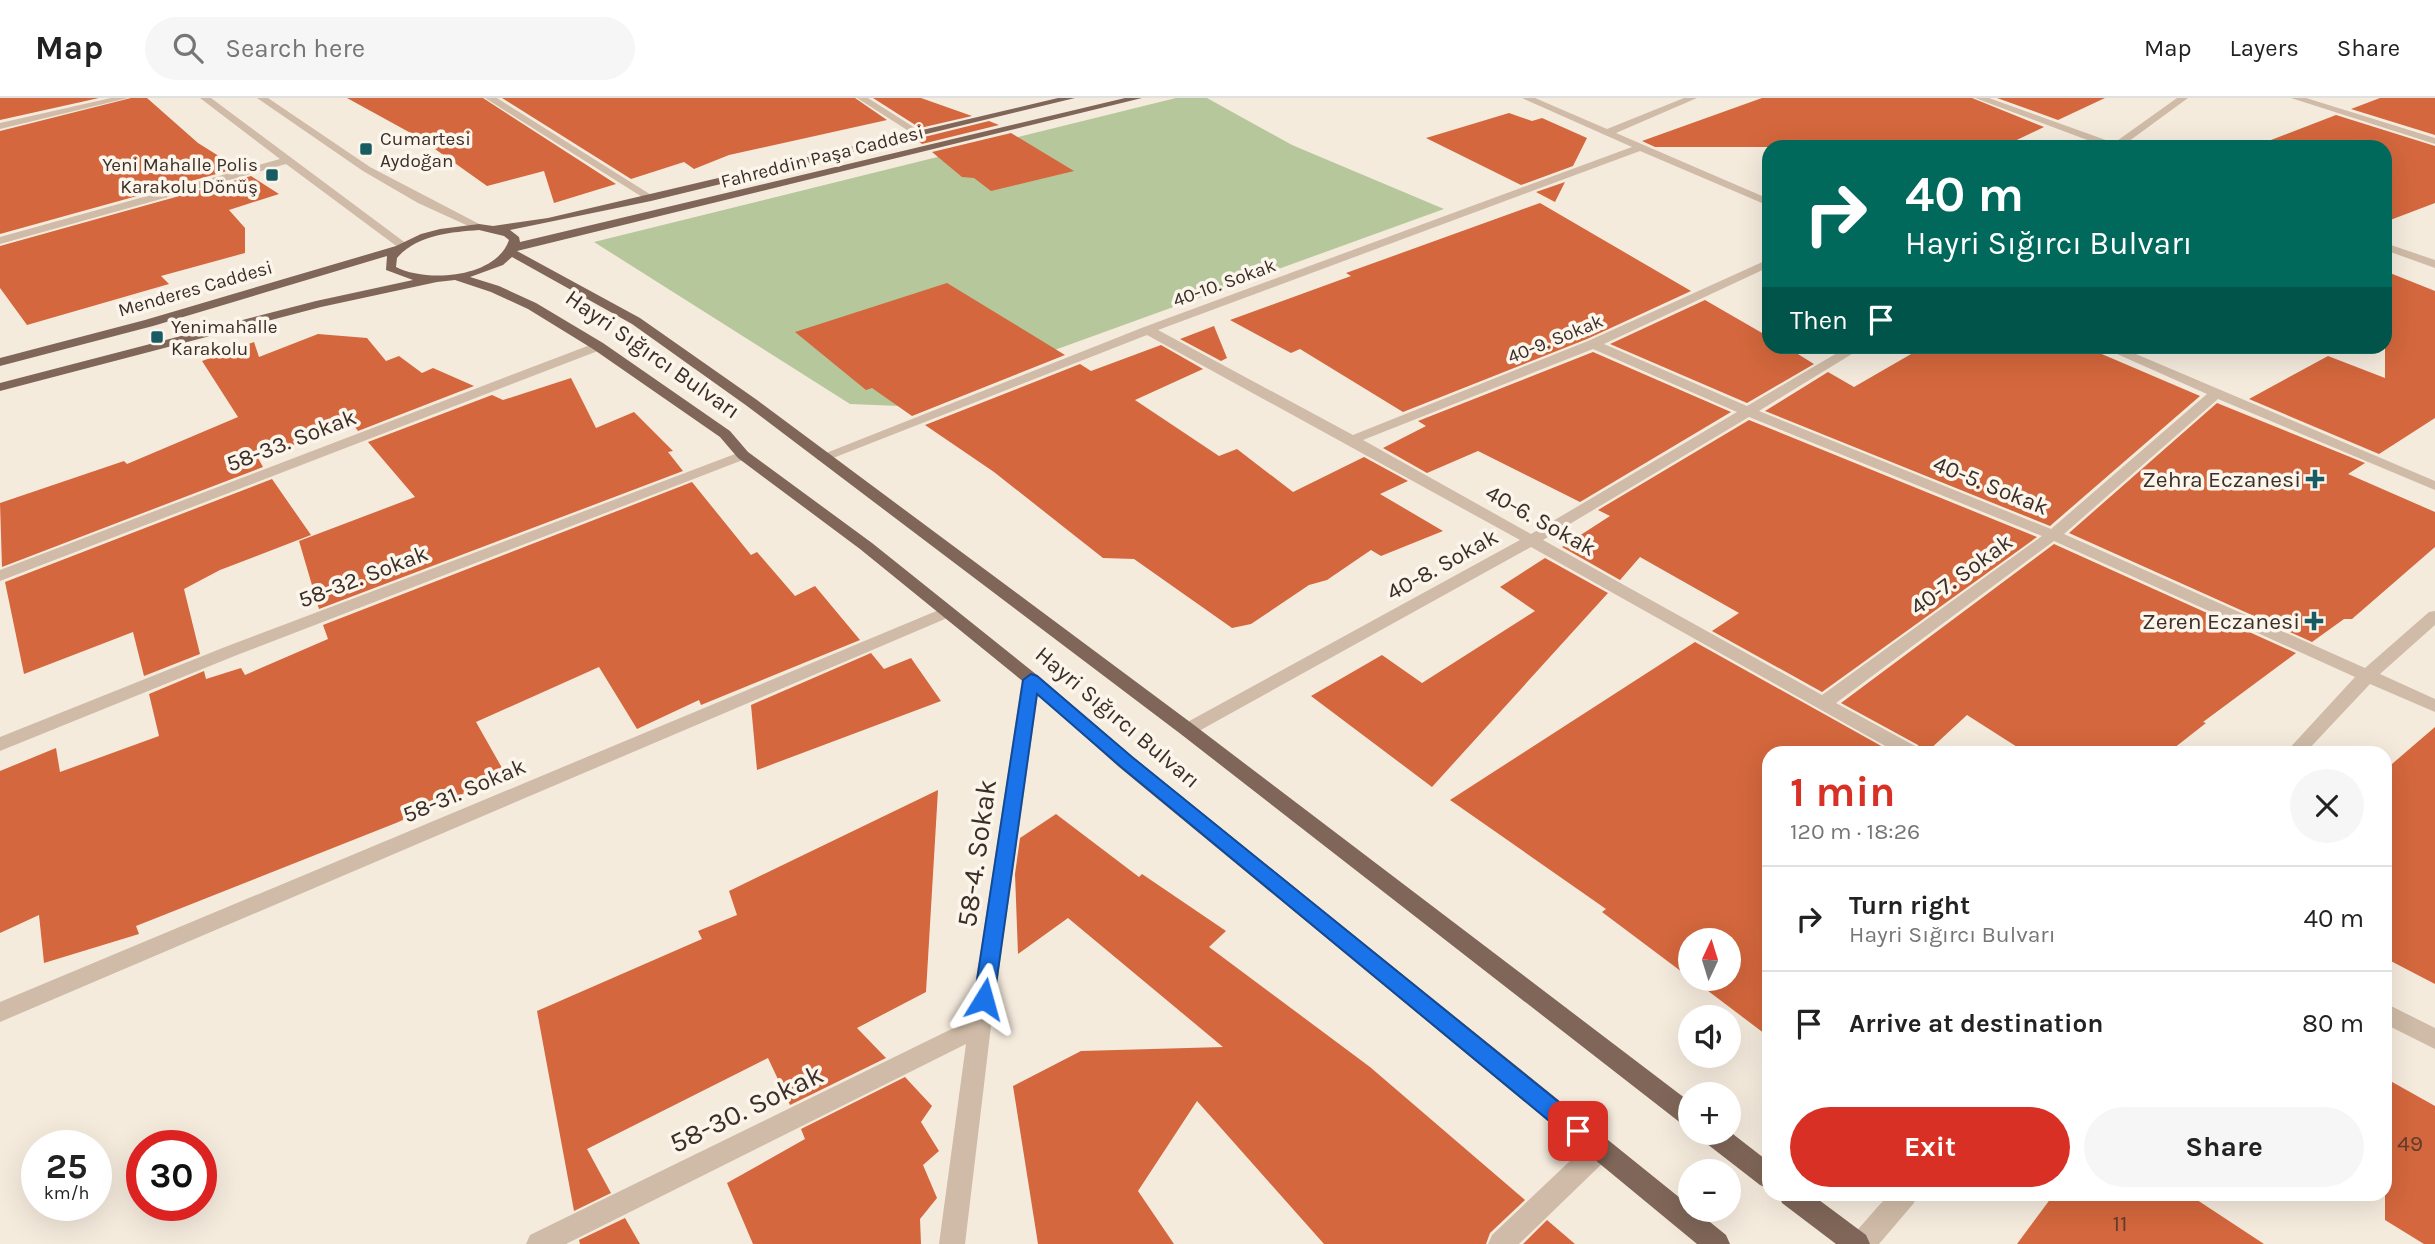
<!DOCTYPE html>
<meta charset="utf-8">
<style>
:root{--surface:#fff;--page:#f6f6f6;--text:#222;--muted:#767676;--line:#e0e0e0;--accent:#d93025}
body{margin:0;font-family:Karla,sans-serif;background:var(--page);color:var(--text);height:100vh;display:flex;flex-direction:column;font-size:26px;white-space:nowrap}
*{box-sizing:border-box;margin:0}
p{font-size:23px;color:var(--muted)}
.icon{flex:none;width:38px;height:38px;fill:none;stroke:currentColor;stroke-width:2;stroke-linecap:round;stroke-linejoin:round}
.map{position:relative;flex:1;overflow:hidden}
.drawer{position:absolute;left:1762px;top:648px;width:630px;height:455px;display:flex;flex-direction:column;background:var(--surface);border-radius:21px;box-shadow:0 7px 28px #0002}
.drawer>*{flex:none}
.banner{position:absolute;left:1762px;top:42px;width:630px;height:214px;border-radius:21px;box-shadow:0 7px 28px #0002;background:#00695c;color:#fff;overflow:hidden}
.needle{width:46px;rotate:4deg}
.controls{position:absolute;left:1678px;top:830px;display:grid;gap:14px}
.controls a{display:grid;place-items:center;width:63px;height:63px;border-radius:50%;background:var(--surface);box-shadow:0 7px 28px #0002;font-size:35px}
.speed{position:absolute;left:21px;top:1032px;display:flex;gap:14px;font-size:35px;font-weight:700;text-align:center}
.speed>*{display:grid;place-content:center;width:91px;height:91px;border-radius:50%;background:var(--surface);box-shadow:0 7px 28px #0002;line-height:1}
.speed small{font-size:18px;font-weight:400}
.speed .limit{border:10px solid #d22;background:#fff;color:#111}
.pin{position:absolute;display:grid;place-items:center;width:60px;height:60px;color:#fff;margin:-30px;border-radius:14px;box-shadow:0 4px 10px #0006}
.me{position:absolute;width:77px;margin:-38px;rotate:8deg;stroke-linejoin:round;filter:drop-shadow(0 0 5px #0008)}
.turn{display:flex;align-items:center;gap:24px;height:147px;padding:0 28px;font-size:32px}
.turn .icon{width:91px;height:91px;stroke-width:2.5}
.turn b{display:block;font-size:49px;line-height:60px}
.then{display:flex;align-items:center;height:66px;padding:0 28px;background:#0003;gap:14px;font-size:26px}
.round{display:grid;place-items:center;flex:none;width:74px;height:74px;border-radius:37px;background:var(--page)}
.overview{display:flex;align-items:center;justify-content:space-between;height:119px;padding:0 28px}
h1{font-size:42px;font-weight:700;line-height:52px;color:var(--accent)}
.action{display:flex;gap:14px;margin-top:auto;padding:14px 28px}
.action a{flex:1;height:80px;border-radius:42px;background:var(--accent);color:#fff;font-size:28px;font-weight:700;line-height:80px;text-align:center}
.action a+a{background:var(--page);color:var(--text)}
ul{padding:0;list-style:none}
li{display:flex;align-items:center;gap:21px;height:105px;padding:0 28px;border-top:2px solid var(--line)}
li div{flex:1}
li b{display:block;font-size:26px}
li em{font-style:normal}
header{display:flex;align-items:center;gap:42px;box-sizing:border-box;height:98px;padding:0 35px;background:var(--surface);border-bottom:2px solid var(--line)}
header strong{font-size:33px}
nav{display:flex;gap:38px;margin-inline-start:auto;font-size:24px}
.search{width:490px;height:63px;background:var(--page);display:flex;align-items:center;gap:18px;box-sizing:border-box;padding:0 24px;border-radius:38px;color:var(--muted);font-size:26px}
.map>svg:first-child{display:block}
</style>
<header>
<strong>Map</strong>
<div class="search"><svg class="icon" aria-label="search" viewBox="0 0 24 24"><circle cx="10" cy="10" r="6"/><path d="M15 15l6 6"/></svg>Search here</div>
<nav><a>Map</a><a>Layers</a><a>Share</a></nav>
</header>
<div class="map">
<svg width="2435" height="1146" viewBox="0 0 2435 1146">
<rect width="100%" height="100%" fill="#f5ebdd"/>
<polygon fill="#b6c79b" points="1176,0 1207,0 1292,47 1444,111 900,308 850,306 594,144"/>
<g fill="#d4673d">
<polygon points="0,0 99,0 0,22"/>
<polygon points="131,0 147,0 198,45 238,70 0,136 0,33"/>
<polygon points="347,0 483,0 616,86 554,105 544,73 487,88 435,51 438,50"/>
<polygon points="502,0 855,0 887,22 729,57 694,71 684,64 631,81"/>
<polygon points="873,0 921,0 972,18 920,30"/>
<polygon points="1762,0 1972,0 2044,29 2002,49 1655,49 1642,43"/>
<polygon points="1997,0 2105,0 2058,22"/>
<polygon points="2380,0 2435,0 2435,37 2351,11"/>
<polygon points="1509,15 1532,23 1542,20 1587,40 1573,68 1521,87 1426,40"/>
<polygon points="2336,17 2435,48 2435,105 2385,124 2385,49 2264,49 2263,45"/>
<polygon points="989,23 999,27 922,46 916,41"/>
<polygon points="1011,35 1074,73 991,93 974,80 962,79 932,54"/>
<polygon points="251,78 279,96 229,112 245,130 245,155 161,178 169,186 27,227 0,190 0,148"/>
<polygon points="1565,84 1555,104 1536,94"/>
<polygon points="1540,105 1691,193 1587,241 1403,314 1300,251 1291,255 1230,222 1351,178 1346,175"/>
<polygon points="2385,173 2435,193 2435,320 2379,356 2249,301 2328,258 2385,280"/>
<polygon points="947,185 1065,257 912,318 872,290 866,292 795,234"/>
<polygon points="1705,202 1769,239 1769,248 1785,248 1814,266 1747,305 1610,246"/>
<polygon points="1214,228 1227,260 1221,263 1180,241"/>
<polygon points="318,236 367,240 386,263 399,258 422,275 433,270 474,288 358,333 352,325 258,360 263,369 2,469 0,405 124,363 127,366 238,319 202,263 254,244 259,259"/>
<polygon points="1161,247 1203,271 1135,302 1219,358 1237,351 1293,394 1364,359 1408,383 1380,396 1443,433 1381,458 1371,452 1327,482 1309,487 1251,526 1232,530 1134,461 1103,460 994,374 925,327 1080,266 1091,273"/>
<polygon points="1925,248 2083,248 2200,298 2050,428 1765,313 1828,274 1854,289"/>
<polygon points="1593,254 1731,314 1580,404 1478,353 1427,375 1383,350 1426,328 1418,323"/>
<polygon points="571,280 596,330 634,314 673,353 668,354 683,373 319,511 299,443 415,399 368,344 492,297 503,302"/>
<polygon points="2217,305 2365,365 2348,376 2435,414 2435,449 2352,521 2344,521 2312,544 2069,435"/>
<polygon points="1749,322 2037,439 1822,594 1712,533 1739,515 1640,459 1620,482 1562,449 1610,418 1598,412"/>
<polygon points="272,381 311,437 220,472 184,491 200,556 144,578 133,534 24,576 5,484"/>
<polygon points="692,384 751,457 757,454 795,498 815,488 860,542 701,607 699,602 637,631 599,569 476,624 506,677 396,725 136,828 139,836 44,865 39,817 0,835 0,673 56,650 60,674 159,638 149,596 204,573 206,581 241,570 245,577 328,541 323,527"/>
<polygon points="2054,446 2296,555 2203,624 2206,625 2169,654 2025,654 1967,617 1927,654 1921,654 1918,647 1841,605"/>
<polygon points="1545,460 1608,495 1432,689 1311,598 1382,557 1422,585 1535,513 1500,489"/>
<polygon points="1695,544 1892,654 1769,654 1769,939 1691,880 1729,880 1729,842 1690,842 1690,880 1602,814 1606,811 1450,702"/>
<polygon points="871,555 884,571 911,560 941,603 757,672 751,607"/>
<polygon points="2435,629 2435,886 2385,860 2385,672"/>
<polygon points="938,692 926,894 857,930 886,960 790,1007 768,960 587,1051 611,1095 574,1113 537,913 702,841 698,833 737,817 729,793"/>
<polygon points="1056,716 1139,779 1142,776 1226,833 1209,849 1370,969 1525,1102 1490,1135 1486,1146 1324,1146 1197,1003 1138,1093 1174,1146 1038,1146 1013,988 1081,953 1223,949 1068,820 1018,856 1015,776 1020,740"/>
<polygon points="905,979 932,1008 921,1024 939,1053 923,1067 937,1100 920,1121 921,1146 753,1146 727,1085 805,1041 801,1031"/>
<polygon points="2385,980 2435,1008 2435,1146 2424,1146 2385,1122"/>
<polygon points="2054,1096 2188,1096 2264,1146 2017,1146"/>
<polygon points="625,1120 640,1146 580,1146 579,1142"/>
<polygon points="1547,1122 1575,1146 1523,1146"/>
</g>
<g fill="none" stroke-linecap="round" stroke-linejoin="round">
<g fill="#cfbba7" fill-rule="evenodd">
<polygon points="111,0 128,0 0,31 0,25"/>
<polygon points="200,0 211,0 407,146 407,150 399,150 286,66 0,146 0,139 280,61"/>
<polygon points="257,0 268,0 370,69 485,129 475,131 418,105 363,73"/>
<polygon points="485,0 497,0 656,100 647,102"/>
<polygon points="857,0 868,0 923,35 915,37"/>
<path d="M1522 0H1535L1607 31 1684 0H1697L1616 35 1769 101V108L1640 53 1158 232 1353 337 1588 243 1769 161V169L1604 246 1747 308 1849 248H1865L1759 313 2051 431 2207 296 2099 248H2117L2435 383V392L2218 301 2064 436 2365 570 2429 514 2435 513V527L2380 576 2435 601V614L2370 586 2306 654H2286L2355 579 2054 443 1836 605 1917 649 1919 654H1896L1531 449 1188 639 1182 637 1179 632 1182 627 1520 442 1147 237 828 362H818L816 359 1144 229 1632 49ZM1593 251 1737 314 1531 436 1363 342ZM1749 319 2042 438 1822 597 1543 442Z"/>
<polygon points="1975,0 1989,0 2114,45 2177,0 2188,0 2121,49 2106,49"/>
<polygon points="2291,0 2306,0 2435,40 2435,46"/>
<polygon points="2385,145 2435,162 2435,170 2385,152"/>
<polygon points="598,244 604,248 603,251 0,483 0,472"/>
<polygon points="743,353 750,357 748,360 237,557 0,653 0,639 225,549"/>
<polygon points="946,509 952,510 954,514 952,518 0,924 0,904"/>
<polygon points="1031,575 1040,581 991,928 965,1146 939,1146 966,946 566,1146 526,1146 530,1137 970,922 1022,581"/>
<polygon points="2385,905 2435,930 2435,951 2385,926"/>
<polygon points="1600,1039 1609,1043 1612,1051 1609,1059 1519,1146 1488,1146 1492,1137 1591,1043"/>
<polygon points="1889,1096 1917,1096 1914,1105 1879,1146 1849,1146 1853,1137"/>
</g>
<g fill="#7f6658" fill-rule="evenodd">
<path d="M1058 0H1075L651 103 510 132 519 139 520 144 1125 0H1142L517 153 640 220 757 302 1194 627 1690 1004V1029L1682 1026 1182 637 747 308 632 226 512 159 503 167 470 179 499 188 536 205 603 245 730 333 748 354 872 445 1037 577 1133 659 1690 1108V1111H1694L1726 1137 1730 1146H1697L1119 669 1025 585 860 451 738 360 720 339 593 251 528 211 491 194 455 182 437 184 321 209 0 293V285L316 203 413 182 386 172 387 158 153 228 0 268V260L145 222 396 148 421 136 440 131 479 126 493 128 548 120ZM479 132 504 138 509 142C496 180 427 185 396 169L397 160C416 137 452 134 479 132Z"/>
<polygon points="1729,1033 1769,1064 1769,1091 1760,1087 1702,1042 1699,1034"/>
<polygon points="1779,1096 1811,1096 1866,1137 1870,1146 1836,1146 1782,1105"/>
</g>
</g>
<polygon fill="#1a73e8" stroke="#114b97" stroke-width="2" points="1031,576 1037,578 1132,659 1586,1026 1589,1033 1586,1040 1578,1043 1570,1040 1120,668 1037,596 994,901 991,907 984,910 977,907 974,901 1023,582"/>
<g fill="#185b62" stroke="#fcf5eb" stroke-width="2.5">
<rect x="359" y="44" width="14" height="14" rx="3.5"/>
<rect x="265" y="70" width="14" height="14" rx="3.5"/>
<rect x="150" y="232" width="14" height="14" rx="3.5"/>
<path d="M2311.5 370.5h7v7h7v7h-7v7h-7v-7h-7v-7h7z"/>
<path d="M2310.5 512.5h7v7h7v7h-7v7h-7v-7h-7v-7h7z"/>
</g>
<g text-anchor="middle" stroke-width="7" stroke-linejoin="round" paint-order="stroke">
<g font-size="19" fill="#3b2f28" stroke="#fcf5eb" text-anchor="start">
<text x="380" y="47">Cumartesi<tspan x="380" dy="22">Aydoğan</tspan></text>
<text x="258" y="73" text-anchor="end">Yeni Mahalle Polis<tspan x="258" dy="22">Karakolu Dönüş</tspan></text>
<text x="171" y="235">Yenimahalle<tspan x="171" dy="22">Karakolu</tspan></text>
</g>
<g font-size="19" fill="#3b2f28" stroke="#fcf5eb">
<text transform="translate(822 58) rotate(-14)" y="7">Fahreddin Paşa Caddesi</text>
<text transform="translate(1224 184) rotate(-20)" y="7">40-10. Sokak</text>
<text transform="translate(195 190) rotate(-16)" y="7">Menderes Caddesi</text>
<text transform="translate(1555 240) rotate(-22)" y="7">40-9. Sokak</text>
</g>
<g font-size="23" fill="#3b2f28" stroke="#fcf5eb">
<text transform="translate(653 256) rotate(35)" y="8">Hayri Sığırcı Bulvarı</text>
<text transform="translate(291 342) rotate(-21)" y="8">58-33. Sokak</text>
<text transform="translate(1991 387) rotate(22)" y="8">40-5. Sokak</text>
<text transform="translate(1541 422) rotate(29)" y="8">40-6. Sokak</text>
<text transform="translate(1442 466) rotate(-29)" y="8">40-8. Sokak</text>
<text transform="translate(1961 476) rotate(-36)" y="8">40-7. Sokak</text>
<text transform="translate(363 478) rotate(-21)" y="8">58-32. Sokak</text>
<text transform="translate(1118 619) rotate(40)" y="8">Hayri Sığırcı Bulvarı</text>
<text transform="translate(464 692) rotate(-23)" y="8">58-31. Sokak</text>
</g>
<g font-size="23" fill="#3b2f28" stroke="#fcf5eb" text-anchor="end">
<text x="2301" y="389">Zehra Eczanesi</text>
<text x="2300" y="531">Zeren Eczanesi</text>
</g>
<g font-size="23" fill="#613d2d">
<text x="2410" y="1053">49</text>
<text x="2120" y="1133">11</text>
</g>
<g font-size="28" fill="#3b2f28" stroke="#fcf5eb">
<text transform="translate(976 755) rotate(-82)" y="10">58-4. Sokak</text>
<text transform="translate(746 1010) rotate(-26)" y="10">58-30. Sokak</text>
</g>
</g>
</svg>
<div class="controls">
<a><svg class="needle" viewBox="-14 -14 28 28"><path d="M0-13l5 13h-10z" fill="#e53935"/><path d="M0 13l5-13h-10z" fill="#767676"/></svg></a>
<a><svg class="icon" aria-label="sound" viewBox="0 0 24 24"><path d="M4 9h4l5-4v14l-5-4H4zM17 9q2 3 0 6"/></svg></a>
<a>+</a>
<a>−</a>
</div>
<div class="speed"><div>25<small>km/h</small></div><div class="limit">30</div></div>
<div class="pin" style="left:1578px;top:1033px;background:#d93025"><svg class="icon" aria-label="arrive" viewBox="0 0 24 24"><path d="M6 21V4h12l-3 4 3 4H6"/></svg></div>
<svg class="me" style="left:984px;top:901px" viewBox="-20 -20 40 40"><path d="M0-17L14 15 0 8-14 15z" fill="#1a73e8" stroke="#fff" stroke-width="4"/></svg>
<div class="banner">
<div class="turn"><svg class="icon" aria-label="right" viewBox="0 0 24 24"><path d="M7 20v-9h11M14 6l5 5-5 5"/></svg><div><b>40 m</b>Hayri Sığırcı Bulvarı</div></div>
<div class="then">Then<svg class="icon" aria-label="arrive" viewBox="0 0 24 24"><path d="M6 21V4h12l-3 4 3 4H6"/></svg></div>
</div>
<section class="drawer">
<div class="overview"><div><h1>1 min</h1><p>120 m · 18:26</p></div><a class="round"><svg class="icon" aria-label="close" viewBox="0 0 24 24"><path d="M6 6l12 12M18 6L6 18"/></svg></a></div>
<ul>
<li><svg class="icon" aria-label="right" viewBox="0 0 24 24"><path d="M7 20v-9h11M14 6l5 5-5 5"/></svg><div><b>Turn right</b><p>Hayri Sığırcı Bulvarı</p></div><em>40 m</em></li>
<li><svg class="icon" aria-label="arrive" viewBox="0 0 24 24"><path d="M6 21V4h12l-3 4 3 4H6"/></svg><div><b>Arrive at destination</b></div><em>80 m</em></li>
</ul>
<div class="action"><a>Exit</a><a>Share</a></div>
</section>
</div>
